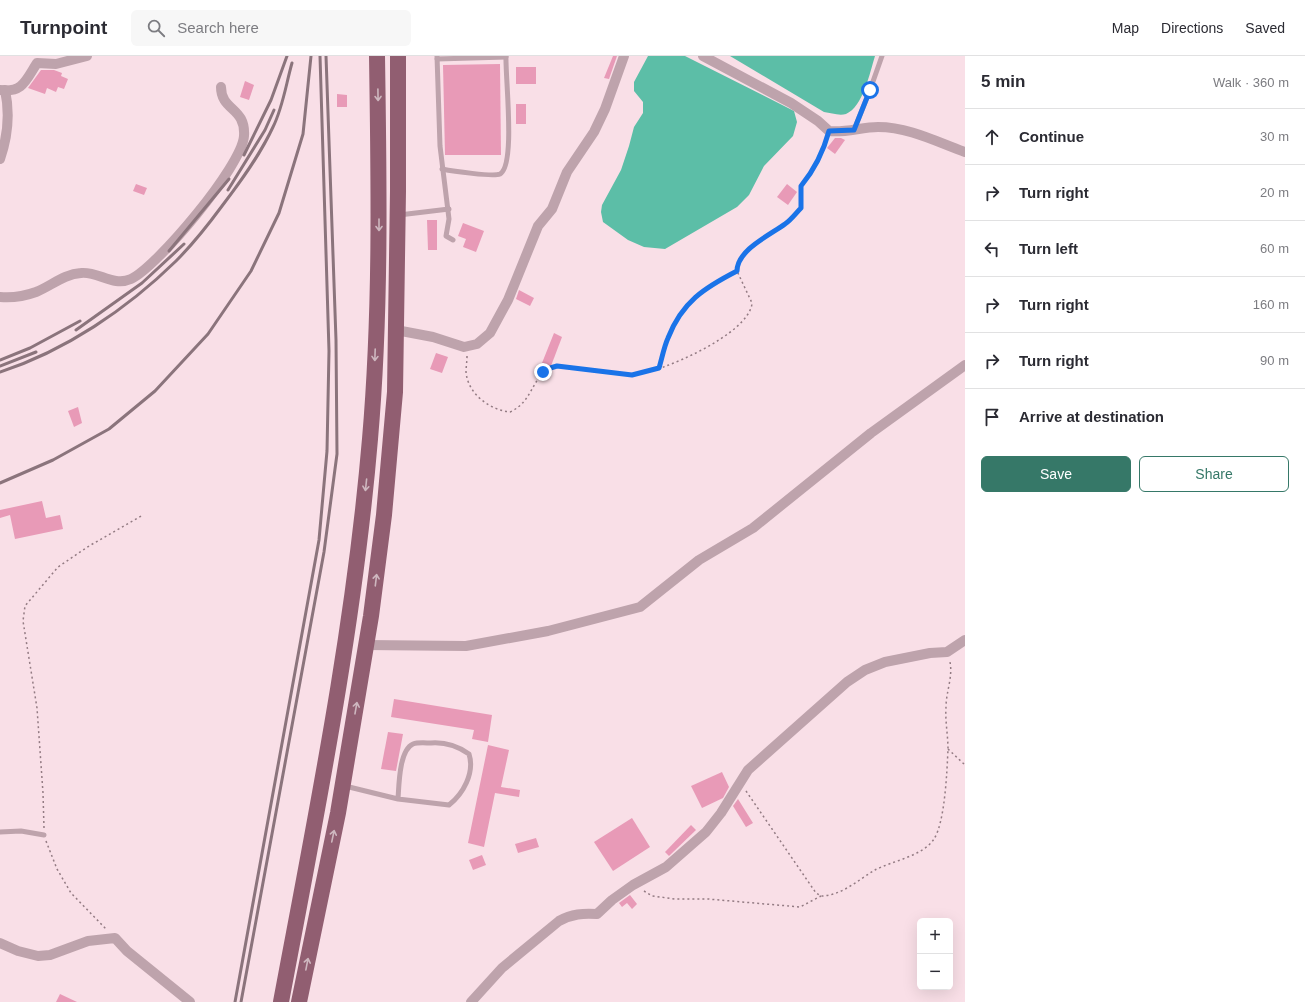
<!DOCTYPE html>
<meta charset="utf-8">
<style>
:root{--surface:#fff;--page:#f7f7f7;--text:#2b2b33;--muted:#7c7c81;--line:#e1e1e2;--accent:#367868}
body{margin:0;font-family:Helvetica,sans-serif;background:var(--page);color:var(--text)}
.controls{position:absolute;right:12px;bottom:12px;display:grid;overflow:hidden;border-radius:6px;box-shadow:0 4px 16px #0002}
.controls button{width:36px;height:36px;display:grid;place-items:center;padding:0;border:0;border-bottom:1px solid var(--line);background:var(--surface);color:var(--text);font:20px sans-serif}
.stop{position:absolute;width:12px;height:12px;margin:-9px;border:3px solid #1a73e8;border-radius:50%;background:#fff}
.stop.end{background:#1a73e8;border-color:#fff;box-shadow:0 1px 4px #0008}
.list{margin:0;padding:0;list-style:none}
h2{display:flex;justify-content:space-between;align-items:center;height:52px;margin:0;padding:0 16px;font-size:17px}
h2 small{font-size:13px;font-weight:400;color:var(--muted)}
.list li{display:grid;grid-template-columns:26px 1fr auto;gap:12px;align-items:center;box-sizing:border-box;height:56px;padding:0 16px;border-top:1px solid var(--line)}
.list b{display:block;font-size:15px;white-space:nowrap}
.list em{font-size:13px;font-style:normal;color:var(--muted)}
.actions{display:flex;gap:8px;padding:12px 16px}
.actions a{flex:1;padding:9px 0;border:1px solid var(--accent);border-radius:6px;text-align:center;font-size:14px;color:var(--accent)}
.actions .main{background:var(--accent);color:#fff}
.icon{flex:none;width:22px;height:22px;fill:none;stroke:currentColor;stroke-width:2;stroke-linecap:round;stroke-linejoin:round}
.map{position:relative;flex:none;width:965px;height:946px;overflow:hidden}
header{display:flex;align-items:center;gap:24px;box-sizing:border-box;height:56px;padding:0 20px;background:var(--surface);border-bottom:1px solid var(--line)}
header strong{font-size:19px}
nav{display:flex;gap:22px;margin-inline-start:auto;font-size:14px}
.search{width:280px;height:36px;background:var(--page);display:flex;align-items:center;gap:10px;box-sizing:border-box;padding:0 14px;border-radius:6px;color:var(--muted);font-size:15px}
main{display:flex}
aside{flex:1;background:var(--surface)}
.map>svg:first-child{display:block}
.water{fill:#5cbea7}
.building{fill:#e89ab7}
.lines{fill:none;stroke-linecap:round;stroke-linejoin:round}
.path{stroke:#937b83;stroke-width:1.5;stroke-dasharray:2 3;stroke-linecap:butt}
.service{stroke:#bea3ac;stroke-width:5}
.minor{stroke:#bea3ac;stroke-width:10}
.trunk{stroke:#915e71;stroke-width:16}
.rail{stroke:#8b747c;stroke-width:3}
.oneway{stroke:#ceb7bf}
.route{stroke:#1a73e8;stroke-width:5}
</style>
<header>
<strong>Turnpoint</strong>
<div class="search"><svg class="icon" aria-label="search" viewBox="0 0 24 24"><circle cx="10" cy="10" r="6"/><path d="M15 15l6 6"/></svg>Search here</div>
<nav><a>Map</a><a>Directions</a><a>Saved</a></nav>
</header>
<main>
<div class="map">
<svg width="965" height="946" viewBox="0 0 965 946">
<rect width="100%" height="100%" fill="#f9dfe7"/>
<!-- water -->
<g class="water">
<polygon points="648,0 685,0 794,55 797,66 793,80 764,110 749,139 737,151 665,193 644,191 628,184 603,166 601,156 602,149 621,114 629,90 634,71 643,57 643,46 634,35 634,26"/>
<path d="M730 0H875C870 16 863 51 846 58 839 60 831 57 824 56Z"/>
</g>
<!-- building -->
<g class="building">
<polygon points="613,0 617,0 609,23 604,22"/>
<polygon points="500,8 501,99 445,99 443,9"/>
<rect x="516" y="11" width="20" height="17"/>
<polygon points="41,14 54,14 62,17 61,20 68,23 64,33 58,31 56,36 47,32 45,38 28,32"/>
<polygon points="245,25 254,29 249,44 240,41"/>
<polygon points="337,38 347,39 347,51 337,51"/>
<rect x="516" y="48" width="10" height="20"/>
<polygon points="835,82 841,82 845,84 835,98 827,92"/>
<polygon points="136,128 147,132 144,139 133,135"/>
<polygon points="787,128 797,136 788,149 777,141"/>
<polygon points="427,164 437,164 437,194 428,194"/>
<polygon points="463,167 484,175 476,196 463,191 466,183 458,180"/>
<polygon points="519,234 534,242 530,250 516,243"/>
<polygon points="554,277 562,281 551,310 542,307"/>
<polygon points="436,297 448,301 442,317 430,313"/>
<polygon points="78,351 82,367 74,371 68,355"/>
<polygon points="42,445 46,462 60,459 63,473 15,483 10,459 0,462 0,454"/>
<polygon points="394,643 492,659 488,686 472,683 474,674 391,661"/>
<polygon points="388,676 403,678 396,715 381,713"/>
<polygon points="488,689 509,694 501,731 520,734 519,741 495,737 484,791 468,787"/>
<polygon points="722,716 729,731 723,742 702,752 691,730"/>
<polygon points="738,743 753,767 746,771 733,750"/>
<polygon points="632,762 650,791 613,815 594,786"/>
<polygon points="691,769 696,774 669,800 665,796"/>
<polygon points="536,782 539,791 518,797 515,788"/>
<polygon points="482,799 486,809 473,814 469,804"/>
<polygon points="630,839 637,848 632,853 627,847 622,851 619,847"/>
<polygon points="60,938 77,946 56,946"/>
</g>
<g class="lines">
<!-- path -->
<g class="path">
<path d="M467 300C467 306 466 311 466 316 468 339 491 354 510 356 536 344 530 317 557 310 574 312 591 314 609 316 616 317 625 319 633 319 660 317 750 278 752 247L737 215V208L744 198 772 175 786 168 801 152V130C812 116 821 102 826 85"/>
<path d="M659 312C662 302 664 291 668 282 682 246 704 232 737 215"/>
<polyline points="948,693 965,709"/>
<path d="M746 735 816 837 821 840C841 840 858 824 875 814 892 805 923 800 934 783 945 766 947 715 948 693 948 679 945 665 946 651 946 636 953 621 950 606"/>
<polyline points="44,772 43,737 37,652 23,565 25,550 58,511 89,490 143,459"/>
<polyline points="46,785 57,813 71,837 106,873"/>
<polyline points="644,835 652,840 675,843 708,843 800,851 821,840"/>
</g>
<!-- service -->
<g class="service">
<polyline points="437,0 440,90 449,163 446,180 453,184"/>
<polyline points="437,3 506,1"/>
<polyline points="854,74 870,34 882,0"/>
<path d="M442 113C452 115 493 121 500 118 516 109 505 20 506 0"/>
<polyline points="399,159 449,153"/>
<path d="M345 730 398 743 449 749C463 738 475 717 469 698 459 691 445 686 431 687 426 687 418 686 413 688 399 694 399 730 398 743"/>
<polyline points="0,776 21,775 44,779"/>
</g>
<!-- minor -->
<g class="minor">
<path d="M703 0 791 47 818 65 829 75C845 77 862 71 878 71 909 71 937 86 965 96"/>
<path d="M0 34C23 37 26 24 37 7L56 8 87 0"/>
<path d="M0 103C8 80 10 57 5 34"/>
<path d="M0 241C12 242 25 240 36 236 51 230 64 218 81 217 98 215 113 231 131 223 157 211 242 110 244 80 246 51 221 55 221 31"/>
<polyline points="396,274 433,281 464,291 477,288 490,277 508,244 538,170 552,153 567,116 594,76 605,53 624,0"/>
<polyline points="366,589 466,590 548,575 640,551 699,504 753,472 871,377 965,309"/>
<polyline points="0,887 18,895 38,900 50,899 88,885 115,882 127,895 190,946"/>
<path d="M471 946 502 912 559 865C572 858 583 857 597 858L612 844 633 829 666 811 706 776 721 757 748 714 847 626 865 614 885 606 930 597 947 596 965 584"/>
</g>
<!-- trunk -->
<g class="trunk">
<path d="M281 946C316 759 354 573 370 383 381 256 379 128 377 0"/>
<polyline points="299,946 338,757 371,560 384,459 395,336 398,135 398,0"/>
</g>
<!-- rail -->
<g class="rail">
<polyline points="244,99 271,44 287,0"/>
<polyline points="228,134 265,74 274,54"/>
<polyline points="169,195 229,123"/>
<polyline points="76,274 142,227 184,188"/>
<polyline points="0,304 30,292 80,265"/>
<polyline points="0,310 36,296"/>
<path d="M0 316C65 295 127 253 176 205 193 188 208 169 222 150 241 125 260 99 273 71 283 51 286 28 292 7"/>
<polyline points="0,427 53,404 109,373 155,335 208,278 251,215 279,157 303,78 311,0"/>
<polyline points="235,946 319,484 327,395 329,295 320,0"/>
<polyline points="241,946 324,496 337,398 336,284 326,0"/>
</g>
</g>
<!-- one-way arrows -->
<defs><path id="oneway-shaft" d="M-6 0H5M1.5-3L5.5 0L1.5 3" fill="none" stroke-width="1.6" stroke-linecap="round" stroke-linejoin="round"/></defs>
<g class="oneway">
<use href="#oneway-shaft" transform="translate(378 39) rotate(89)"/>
<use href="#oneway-shaft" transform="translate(379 169) rotate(90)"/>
<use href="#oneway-shaft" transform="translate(375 299) rotate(92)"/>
<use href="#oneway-shaft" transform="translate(366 429) rotate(96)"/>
<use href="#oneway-shaft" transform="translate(376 524) rotate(-83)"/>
<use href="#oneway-shaft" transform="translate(356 652) rotate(-80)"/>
<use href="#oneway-shaft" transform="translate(333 780) rotate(-78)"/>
<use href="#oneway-shaft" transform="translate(307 908) rotate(-79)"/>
</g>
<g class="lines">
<!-- route -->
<path class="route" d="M543 316 547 313 557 310 632 319 659 312C662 302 664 291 668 282 682 246 704 232 737 215 737 194 770 179 785 168 791 164 796 157 801 152V130C815 113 823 97 829 75L854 74 870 34"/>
</g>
</svg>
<div class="controls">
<button>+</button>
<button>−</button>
</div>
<div class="stop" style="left:870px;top:34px"></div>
<div class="stop end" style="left:543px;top:316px"></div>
</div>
<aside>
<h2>5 min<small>Walk · 360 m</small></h2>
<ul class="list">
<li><svg class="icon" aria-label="ahead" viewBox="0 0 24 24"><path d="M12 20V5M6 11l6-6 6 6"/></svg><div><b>Continue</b></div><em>30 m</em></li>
<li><svg class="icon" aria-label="right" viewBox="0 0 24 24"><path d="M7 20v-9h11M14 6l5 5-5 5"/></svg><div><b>Turn right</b></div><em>20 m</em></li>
<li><svg class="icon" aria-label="left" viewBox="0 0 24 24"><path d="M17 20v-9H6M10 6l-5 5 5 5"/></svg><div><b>Turn left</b></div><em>60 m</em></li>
<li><svg class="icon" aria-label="right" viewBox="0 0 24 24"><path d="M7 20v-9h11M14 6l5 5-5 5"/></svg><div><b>Turn right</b></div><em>160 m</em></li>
<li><svg class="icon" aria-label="right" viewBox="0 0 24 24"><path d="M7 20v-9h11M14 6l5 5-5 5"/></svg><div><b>Turn right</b></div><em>90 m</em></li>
<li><svg class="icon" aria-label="arrive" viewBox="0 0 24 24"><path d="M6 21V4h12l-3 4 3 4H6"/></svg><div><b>Arrive at destination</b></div></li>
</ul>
<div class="actions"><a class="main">Save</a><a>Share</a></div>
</aside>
</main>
